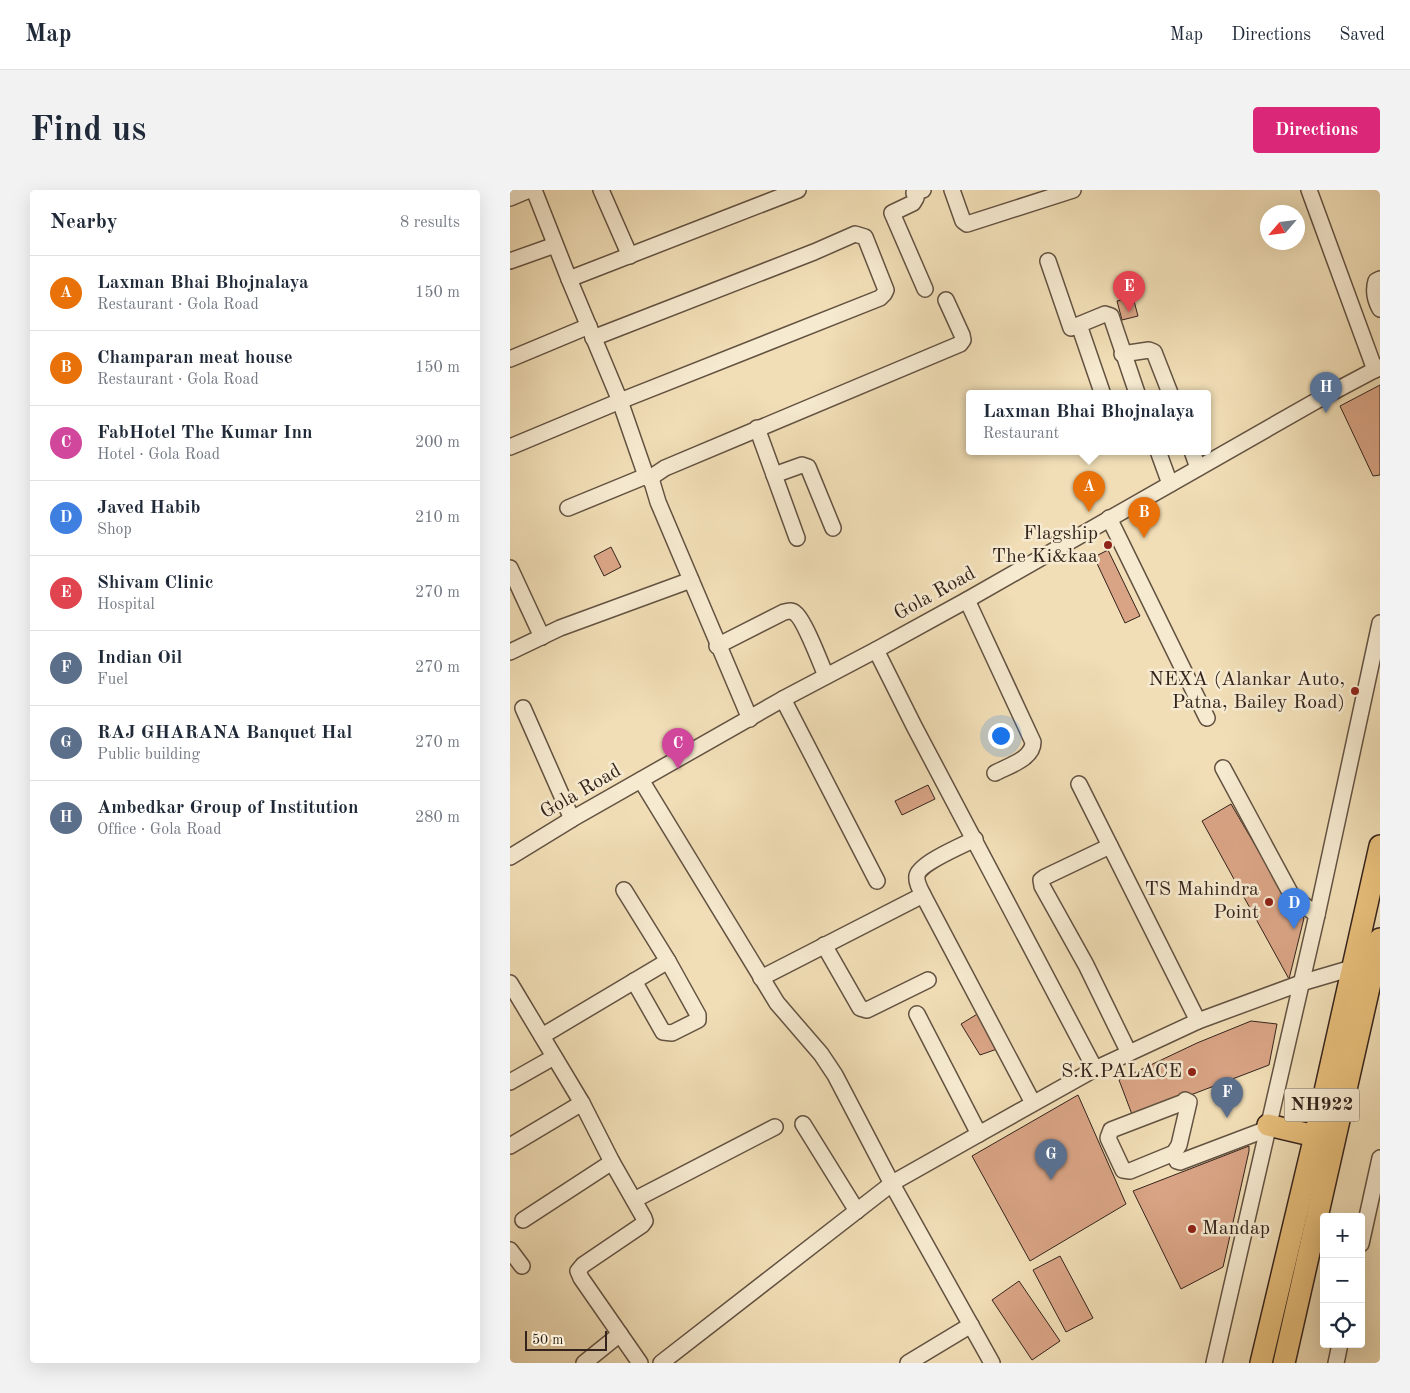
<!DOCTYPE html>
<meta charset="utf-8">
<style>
:root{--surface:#fff;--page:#f2f2f3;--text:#1f2937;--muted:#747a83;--line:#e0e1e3;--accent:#db2777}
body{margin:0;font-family:"Old Standard TT",serif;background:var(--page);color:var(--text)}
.controls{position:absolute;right:15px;bottom:15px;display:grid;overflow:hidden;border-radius:5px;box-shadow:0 5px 20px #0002}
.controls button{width:45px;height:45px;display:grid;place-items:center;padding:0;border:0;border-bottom:1px solid var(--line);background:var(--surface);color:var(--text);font:25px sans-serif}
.compass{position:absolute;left:750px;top:15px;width:45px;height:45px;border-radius:50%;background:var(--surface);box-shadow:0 5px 20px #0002;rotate:242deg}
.scale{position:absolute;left:15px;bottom:12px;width:82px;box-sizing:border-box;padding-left:5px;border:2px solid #34231c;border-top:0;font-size:14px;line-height:18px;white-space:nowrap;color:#34231c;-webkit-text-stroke:4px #f6ead0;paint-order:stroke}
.you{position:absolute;left:490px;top:545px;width:18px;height:18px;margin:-12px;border:4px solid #fff;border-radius:50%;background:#1a73e8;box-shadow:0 0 0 8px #1a73e833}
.badge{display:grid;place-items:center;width:32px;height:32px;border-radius:50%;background:var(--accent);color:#fff;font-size:16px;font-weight:700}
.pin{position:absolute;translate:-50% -41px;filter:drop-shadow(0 1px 2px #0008)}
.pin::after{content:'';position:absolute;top:26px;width:18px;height:15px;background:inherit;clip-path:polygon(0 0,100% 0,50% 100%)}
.popup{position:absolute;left:456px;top:200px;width:245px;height:65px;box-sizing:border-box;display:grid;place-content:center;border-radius:5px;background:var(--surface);filter:drop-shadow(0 1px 4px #0005);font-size:16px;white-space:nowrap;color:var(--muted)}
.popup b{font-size:19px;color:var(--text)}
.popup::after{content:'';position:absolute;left:50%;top:100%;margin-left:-10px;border:10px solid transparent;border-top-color:var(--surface)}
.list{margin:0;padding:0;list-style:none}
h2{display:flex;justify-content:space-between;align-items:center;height:65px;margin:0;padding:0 20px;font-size:21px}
h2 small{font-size:16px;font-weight:400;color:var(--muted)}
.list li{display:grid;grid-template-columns:32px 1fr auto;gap:15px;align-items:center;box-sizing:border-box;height:75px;padding:0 20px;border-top:1px solid var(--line)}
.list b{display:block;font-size:19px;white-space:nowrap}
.list p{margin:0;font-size:16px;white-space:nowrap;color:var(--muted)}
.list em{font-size:16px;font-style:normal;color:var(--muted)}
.icon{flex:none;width:28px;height:28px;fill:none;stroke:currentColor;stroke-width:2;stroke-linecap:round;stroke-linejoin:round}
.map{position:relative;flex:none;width:870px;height:1173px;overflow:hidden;border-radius:5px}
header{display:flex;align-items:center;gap:30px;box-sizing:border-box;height:70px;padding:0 25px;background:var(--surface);border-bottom:1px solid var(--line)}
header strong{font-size:24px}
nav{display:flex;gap:28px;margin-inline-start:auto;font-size:18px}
.intro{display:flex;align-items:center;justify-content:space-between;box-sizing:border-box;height:120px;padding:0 30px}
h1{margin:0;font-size:35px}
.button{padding:12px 22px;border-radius:5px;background:var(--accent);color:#fff;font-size:18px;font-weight:700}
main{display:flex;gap:30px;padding:0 30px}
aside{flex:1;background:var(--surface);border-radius:5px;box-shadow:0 5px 20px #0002}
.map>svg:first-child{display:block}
.building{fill:#d9a485;stroke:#34231c}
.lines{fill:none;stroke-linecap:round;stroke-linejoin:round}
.minor-casing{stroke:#635242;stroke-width:18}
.highway-casing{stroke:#34231c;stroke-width:24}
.minor{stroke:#f6ead0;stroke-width:15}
.highway{stroke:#e8bf7b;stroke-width:21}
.poi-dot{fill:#8f2418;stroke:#f6ead0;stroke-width:2}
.labels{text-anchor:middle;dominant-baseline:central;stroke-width:5;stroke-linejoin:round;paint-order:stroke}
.shield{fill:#f6ead0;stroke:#6e5f52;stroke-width:1}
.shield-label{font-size:19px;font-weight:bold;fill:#34231c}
.poi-label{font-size:20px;fill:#34231c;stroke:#f6ead0;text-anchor:end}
.street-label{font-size:20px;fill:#34231c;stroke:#f6ead0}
</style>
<header>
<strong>Map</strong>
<nav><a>Map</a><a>Directions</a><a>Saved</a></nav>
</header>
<div class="intro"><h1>Find us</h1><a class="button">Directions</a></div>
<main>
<aside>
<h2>Nearby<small>8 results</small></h2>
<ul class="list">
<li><span class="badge" style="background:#e8710a">A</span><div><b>Laxman Bhai Bhojnalaya</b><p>Restaurant · Gola Road</p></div><em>150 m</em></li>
<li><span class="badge" style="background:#e8710a">B</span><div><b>Champaran meat house</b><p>Restaurant · Gola Road</p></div><em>150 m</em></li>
<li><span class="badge" style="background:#d1479c">C</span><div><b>FabHotel The Kumar Inn</b><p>Hotel · Gola Road</p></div><em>200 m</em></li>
<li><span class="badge" style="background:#3f7fe0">D</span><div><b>Javed Habib</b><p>Shop</p></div><em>210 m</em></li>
<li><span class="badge" style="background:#e0444e">E</span><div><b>Shivam Clinic</b><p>Hospital</p></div><em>270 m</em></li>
<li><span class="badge" style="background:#5c6f8a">F</span><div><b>Indian Oil</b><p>Fuel</p></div><em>270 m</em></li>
<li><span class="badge" style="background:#5c6f8a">G</span><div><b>RAJ GHARANA Banquet Hal</b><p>Public building</p></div><em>270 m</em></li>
<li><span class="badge" style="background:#5c6f8a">H</span><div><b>Ambedkar Group of Institution</b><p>Office · Gola Road</p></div><em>280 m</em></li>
</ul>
</aside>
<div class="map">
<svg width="870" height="1173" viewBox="0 0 870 1173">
<rect width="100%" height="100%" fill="#f1deb6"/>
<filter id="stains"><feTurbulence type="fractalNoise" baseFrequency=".004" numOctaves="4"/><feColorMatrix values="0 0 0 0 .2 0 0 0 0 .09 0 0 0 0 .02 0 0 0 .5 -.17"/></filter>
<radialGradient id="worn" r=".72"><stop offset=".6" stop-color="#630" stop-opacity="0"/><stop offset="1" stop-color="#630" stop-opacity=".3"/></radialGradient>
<!-- building -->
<g class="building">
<polygon points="623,107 628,126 612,130 607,111"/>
<polygon points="870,195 870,285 863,286 830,216"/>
<polygon points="101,357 111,377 94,386 84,366"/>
<polygon points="598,360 630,426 615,433 584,367"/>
<polygon points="418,595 425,609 392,625 385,611"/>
<polygon points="721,614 769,696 794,728 779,789 692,631"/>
<polygon points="469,823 487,859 470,865 451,834"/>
<polygon points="741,831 767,834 759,875 623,927 609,890 687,853"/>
<polygon points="568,905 616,1014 520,1071 462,966"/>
<polygon points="739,956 739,961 713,1077 671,1099 623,1001"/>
<polygon points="550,1066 583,1128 556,1142 523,1080"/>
<polygon points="509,1091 550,1151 522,1170 482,1110"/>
</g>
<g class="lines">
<defs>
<g id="minor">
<polyline points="24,0 59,89"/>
<polyline points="91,0 120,66"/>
<polyline points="413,0 404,3 406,8 403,13 382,23 415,99"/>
<polyline points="442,0 453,31 457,34 563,0"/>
<polyline points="799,0 865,180"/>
<polyline points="0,8 19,0"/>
<polyline points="0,71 45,55"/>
<polyline points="538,71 561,138 595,124 601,126 627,203"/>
<path d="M870 89 866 91C863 101 865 110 870 119"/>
<polyline points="569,135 592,202"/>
<polyline points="612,164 639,160 644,162 660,203"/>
<polyline points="0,169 79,136"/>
<polyline points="247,238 287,348"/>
<polyline points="0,257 110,211 370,108 374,104 376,100 355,47 345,44 304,62 83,148"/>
<polyline points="648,261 660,294"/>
<polyline points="682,261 688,278"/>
<polyline points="264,285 292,275 298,277 323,338"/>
<polyline points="142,292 136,286 110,211 59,89 288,0"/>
<polyline points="58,318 136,286"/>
<polyline points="599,328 697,528"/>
<polyline points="0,378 32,447"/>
<path d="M457 410 523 552C523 569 498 576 485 583"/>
<path d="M207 456 274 422C279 421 282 420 285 423 294 429 311 474 316 486"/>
<polyline points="366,460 404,536 585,879"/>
<polyline points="0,462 50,438 181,390"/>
<polyline points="273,509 367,691"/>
<polyline points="13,518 62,629"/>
<polyline points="240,529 148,312 142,292 143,286 155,278 450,154 453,150 452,145 436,110"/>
<polyline points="713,578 782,706 807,725"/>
<polyline points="131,590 267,813 311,864 325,885 382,994 482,1173"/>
<polyline points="569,594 688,831"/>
<path d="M465 649C453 655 408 674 407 686 406 692 410 699 413 705L523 913"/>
<polyline points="600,656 535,687 531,690 532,696 576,775 619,863"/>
<polyline points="0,667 62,629 273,509 366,460 457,410 806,211 870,177"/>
<polyline points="114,700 158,771 188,825 188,830 162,843 153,842 124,791"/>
<polyline points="314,755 350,818 357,820 418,790"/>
<polyline points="251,788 413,705"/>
<polyline points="0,793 72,913 102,972 134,1028 135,1031 132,1035 73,1075 68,1081 71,1088 130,1173"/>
<polyline points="407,824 469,944"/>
<polyline points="32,846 158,771"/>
<polyline points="0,892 44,867"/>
<polygon points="675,910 679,912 669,955 664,963 620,981 613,980 598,948 601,940 674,912"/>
<polyline points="293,934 347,1021"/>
<polyline points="0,956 72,913"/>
<polyline points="664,963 667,971 670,972 757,939"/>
<polyline points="124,1010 265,937"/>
<polyline points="13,1030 102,972"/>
<polyline points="851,1054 870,968"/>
<polyline points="0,1060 12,1076"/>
<polyline points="74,1173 110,1144"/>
<polyline points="151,1173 384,992 469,944 585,879 688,831 791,793 842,778 850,779"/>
<polyline points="398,1173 461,1135"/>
<polyline points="704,1173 807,725 870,433"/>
<polyline points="826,1173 830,1154"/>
</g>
<g id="highway">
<polyline points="758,935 805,946"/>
<polyline points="751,1173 805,946 870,656"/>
<polyline points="774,1173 870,749"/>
</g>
</defs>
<!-- minor casing -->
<use href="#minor" class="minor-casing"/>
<!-- highway casing -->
<use href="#highway" class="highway-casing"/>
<!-- minor -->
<use href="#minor" class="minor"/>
<!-- highway -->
<use href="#highway" class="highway"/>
</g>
<!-- markers -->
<g class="poi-dot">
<circle cx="598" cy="355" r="5"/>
<circle cx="845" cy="501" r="5"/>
<circle cx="759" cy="712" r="5"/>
<circle cx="682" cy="882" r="5"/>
<circle cx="682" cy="1039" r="5"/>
</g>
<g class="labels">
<!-- shield labels -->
<rect class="shield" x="774.5" y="898.5" width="75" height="33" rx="4"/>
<g class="shield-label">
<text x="812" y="915">NH922</text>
</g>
<!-- poi labels -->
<g class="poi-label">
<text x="588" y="344">Flagship<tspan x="588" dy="23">The Ki&amp;kaa</tspan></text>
<text x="835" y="490">NEXA (Alankar Auto,<tspan x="835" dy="23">Patna, Bailey Road)</tspan></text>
<text x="749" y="700">TS Mahindra<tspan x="749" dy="23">Point</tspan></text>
<text x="672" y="882">S.K.PALACE</text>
<text x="692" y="1039" text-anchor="start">Mandap</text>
</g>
<!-- street labels -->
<g class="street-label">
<text transform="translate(425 404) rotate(-29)">Gola Road</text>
<text transform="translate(71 602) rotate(-30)">Gola Road</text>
</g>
</g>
<rect width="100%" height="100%" filter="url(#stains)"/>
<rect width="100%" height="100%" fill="url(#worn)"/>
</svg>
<div class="controls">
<button>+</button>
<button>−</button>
<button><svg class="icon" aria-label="locate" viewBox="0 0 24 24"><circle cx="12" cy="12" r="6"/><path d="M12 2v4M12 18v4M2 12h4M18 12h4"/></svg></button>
</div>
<svg class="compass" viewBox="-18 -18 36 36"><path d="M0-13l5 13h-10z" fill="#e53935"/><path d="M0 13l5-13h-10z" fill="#747a83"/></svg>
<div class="scale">50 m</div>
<div class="you"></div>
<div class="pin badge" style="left:579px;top:322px;background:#e8710a">A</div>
<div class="popup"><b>Laxman Bhai Bhojnalaya</b>Restaurant</div>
<div class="pin badge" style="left:634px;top:348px;background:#e8710a">B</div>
<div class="pin badge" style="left:168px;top:579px;background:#d1479c">C</div>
<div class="pin badge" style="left:784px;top:739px;background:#3f7fe0">D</div>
<div class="pin badge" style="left:619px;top:122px;background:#e0444e">E</div>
<div class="pin badge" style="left:717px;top:928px;background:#5c6f8a">F</div>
<div class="pin badge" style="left:541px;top:990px;background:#5c6f8a">G</div>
<div class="pin badge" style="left:816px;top:223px;background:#5c6f8a">H</div>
</div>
</main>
